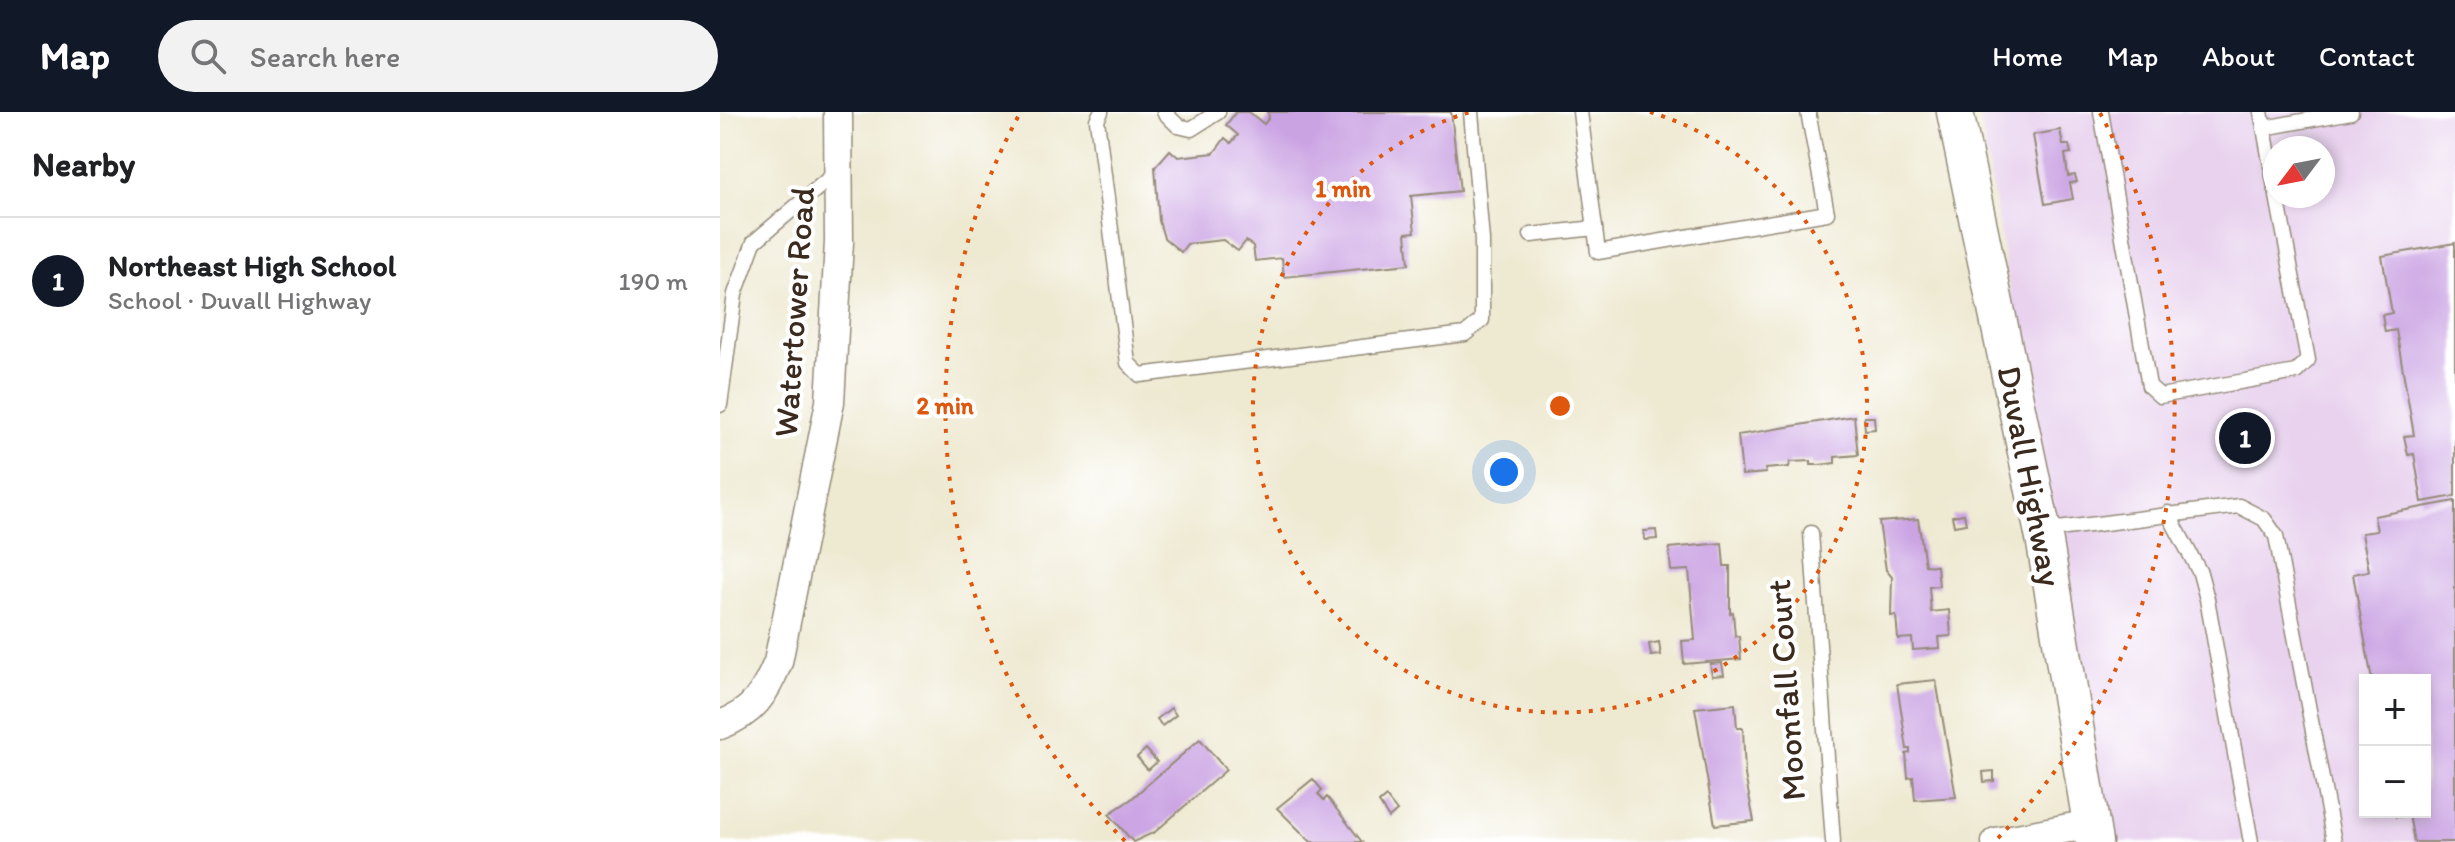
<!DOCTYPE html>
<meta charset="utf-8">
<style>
:root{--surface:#fff;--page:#f2f2f2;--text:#202124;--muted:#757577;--line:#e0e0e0;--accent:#111827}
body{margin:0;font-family:Itim,sans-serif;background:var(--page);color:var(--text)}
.controls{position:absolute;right:24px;bottom:24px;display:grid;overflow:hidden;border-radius:0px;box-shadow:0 4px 12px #0003}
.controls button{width:72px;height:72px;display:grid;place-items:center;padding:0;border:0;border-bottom:2px solid var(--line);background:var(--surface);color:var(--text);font:40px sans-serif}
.compass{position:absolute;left:1543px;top:24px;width:72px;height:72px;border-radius:50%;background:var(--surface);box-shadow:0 4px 12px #0003;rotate:238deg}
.you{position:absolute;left:784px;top:360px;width:28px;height:28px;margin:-20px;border:6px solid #fff;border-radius:50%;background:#1a73e8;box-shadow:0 0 0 12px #1a73e833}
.badge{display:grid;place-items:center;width:52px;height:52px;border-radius:50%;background:var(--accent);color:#fff;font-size:26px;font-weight:700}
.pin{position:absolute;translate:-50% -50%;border:4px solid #fff;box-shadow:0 2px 8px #0006}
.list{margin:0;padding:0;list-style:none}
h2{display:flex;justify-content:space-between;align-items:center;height:104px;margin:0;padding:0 32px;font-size:34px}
h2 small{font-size:26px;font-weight:400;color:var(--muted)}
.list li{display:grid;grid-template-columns:52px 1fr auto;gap:24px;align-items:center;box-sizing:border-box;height:128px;padding:0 32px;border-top:2px solid var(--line)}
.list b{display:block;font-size:30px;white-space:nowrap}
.list p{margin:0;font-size:26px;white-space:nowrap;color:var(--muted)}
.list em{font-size:26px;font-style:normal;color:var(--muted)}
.icon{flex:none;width:44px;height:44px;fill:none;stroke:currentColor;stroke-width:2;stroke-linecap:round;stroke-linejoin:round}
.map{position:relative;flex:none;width:1735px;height:730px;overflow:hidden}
header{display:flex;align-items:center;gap:48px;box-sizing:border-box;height:112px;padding:0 40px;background:var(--accent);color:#fff}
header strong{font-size:38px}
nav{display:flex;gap:44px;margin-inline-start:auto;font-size:28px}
.search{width:560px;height:72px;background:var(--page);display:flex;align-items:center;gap:20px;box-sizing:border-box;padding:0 28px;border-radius:44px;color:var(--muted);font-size:30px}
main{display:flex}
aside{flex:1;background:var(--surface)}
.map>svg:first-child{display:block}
.built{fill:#e8d2ee;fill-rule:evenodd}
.building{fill:#caa3e3}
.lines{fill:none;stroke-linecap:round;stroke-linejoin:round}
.service-casing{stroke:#948a78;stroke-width:17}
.minor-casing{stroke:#948a78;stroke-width:31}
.tertiary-casing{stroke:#948a78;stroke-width:39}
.service{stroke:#fff;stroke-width:14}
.minor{stroke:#fff;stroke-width:28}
.tertiary{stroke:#fff;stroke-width:36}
.ring{fill:none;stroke:#df570d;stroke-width:4;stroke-dasharray:4 8}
.labels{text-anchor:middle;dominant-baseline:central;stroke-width:8;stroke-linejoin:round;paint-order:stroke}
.street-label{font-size:34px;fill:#3b2a1e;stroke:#fff}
.centre{fill:#df570d;stroke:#fff;stroke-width:4}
.ring-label{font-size:24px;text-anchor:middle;font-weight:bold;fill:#df570d;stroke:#fff;stroke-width:8;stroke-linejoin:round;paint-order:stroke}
</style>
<header>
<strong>Map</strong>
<div class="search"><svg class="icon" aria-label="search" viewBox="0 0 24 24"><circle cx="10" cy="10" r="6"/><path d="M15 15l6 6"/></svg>Search here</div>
<nav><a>Home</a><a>Map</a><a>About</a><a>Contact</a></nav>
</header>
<main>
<aside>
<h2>Nearby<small></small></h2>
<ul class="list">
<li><span class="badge">1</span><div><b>Northeast High School</b><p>School · Duvall Highway</p></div><em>190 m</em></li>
</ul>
</aside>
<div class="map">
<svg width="1735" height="730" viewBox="0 0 1735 730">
<rect width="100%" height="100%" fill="#fff"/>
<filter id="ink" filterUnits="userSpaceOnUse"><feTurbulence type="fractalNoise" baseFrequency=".0125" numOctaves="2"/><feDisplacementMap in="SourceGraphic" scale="16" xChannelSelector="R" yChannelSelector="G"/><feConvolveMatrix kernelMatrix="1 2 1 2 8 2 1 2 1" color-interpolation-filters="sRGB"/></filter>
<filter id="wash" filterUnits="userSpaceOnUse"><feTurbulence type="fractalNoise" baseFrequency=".006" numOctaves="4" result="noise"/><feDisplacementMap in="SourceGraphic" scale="32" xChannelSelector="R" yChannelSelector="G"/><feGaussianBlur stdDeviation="1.8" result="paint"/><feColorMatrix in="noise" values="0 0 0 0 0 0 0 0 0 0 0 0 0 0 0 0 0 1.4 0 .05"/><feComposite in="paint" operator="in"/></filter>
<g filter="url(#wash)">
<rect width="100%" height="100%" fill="#eee9d1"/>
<!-- built -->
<path class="built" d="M1259 0H1735V730H1386ZM1555 36H1603V84H1555ZM1645 568H1705V700H1645Z"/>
<g id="blocks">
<!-- building -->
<g class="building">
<polygon points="516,0 529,0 544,12 549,6 548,0 731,0 740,79 691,84 695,120 686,121 689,152 564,165 562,146 535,149 533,134 526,129 518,139 503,128 467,132 461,140 444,126 439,109 435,55 450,38 458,45 494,41 505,26 511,31 518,23 506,13"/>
<polygon points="1340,18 1343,33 1349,33 1351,41 1345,42 1348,64 1355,63 1357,70 1350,71 1353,87 1325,92 1313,23"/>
<polygon points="1735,131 1735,384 1702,390 1694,342 1688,343 1684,324 1694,323 1676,218 1665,220 1662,203 1672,201 1662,144"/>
<polygon points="1134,304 1138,343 1115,345 1115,351 1099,353 1091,353 1091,349 1070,350 1069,355 1045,357 1046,361 1022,363 1018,323"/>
<polygon points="1144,305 1154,305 1155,317 1145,318"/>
<polygon points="1735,389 1735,730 1694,730 1689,703 1676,705 1675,700 1705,700 1705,568 1652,568 1633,462 1649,459 1642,421 1657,419 1654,404"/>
<polygon points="1244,402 1246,412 1234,414 1232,404"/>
<polygon points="1198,407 1205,453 1217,454 1219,474 1209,475 1211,500 1229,498 1231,524 1219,525 1220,536 1193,538 1192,526 1178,527 1176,503 1171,504 1172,465 1166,458 1159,410"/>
<polygon points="936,418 937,427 925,428 924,419"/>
<polygon points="1002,431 1004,454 1010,454 1010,501 1013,500 1015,524 1019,524 1021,547 964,552 962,529 975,528 969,458 951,459 949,436"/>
<polygon points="939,530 941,543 931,544 929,532"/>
<polygon points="1002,551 1004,563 992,564 990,552"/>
<polygon points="1216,568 1236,685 1195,688 1193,665 1188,666 1186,642 1190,641 1190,637 1187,637 1177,572"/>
<polygon points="1015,592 1017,616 1023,616 1025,663 1034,709 995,713 975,596"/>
<polygon points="451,596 456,603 442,614 437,607"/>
<polygon points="480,627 506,658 435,720 413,730 389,702 410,688"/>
<polygon points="426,637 437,650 428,658 417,645"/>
<polygon points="1274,659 1274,669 1264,670 1263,660"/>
<polygon points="593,667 602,678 598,682 604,688 607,685 642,730 591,730 557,696"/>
<polygon points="666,685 677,699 669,706 659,691"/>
</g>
</g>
</g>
<g filter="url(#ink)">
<use href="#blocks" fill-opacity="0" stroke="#948a78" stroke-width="2"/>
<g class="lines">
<defs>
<g id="service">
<polyline points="381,0 377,8 408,251 420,263 745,222 762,208 762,128 751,0"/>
<polyline points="444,0 458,14 471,17 498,0"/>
<polyline points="860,0 878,140 1107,101 1088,0"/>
<polyline points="1381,0 1429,274 1440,284 1576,260 1588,248 1557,84"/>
<polyline points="1541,0 1544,16 1631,0"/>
<polyline points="1544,16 1555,76"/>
<polyline points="811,123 875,116"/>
<polyline points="0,293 15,182 34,130 119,58"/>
<polyline points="1448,401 1480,461 1487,487 1531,730"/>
<polyline points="1322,419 1519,394 1544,407 1556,424 1614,730"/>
<polyline points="1091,421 1113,730"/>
</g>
<g id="minor">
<path d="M0 613C33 601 45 582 58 550L110 290 119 130 118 0"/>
<polyline points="1276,730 1370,712"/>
</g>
<polyline id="tertiary" points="1235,0 1325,431 1374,730"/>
</defs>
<!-- service casing -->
<use href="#service" class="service-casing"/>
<!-- minor casing -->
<use href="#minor" class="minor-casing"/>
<!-- tertiary casing -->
<use href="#tertiary" class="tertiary-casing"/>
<!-- service -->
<use href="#service" class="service"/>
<!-- minor -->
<use href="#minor" class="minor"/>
<!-- tertiary -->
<use href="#tertiary" class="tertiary"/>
</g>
</g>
<!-- distance rings -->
<g class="ring">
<path d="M930 0A307 307 0 1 1 750 0"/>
<path d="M405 729A615 615 0 0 1 300 1M1380 1A615 615 0 0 1 1275 729"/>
</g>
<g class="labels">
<!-- street labels -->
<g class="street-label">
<text transform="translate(74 200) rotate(-86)">Watertower Road</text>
<text transform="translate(1310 364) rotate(79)">Duvall Highway</text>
<text transform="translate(1066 578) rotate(-94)">Moonfall Court</text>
</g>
</g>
<circle cx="840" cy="294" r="12" class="centre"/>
<g class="ring-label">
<text x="623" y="85">1 min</text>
<text x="225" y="302">2 min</text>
</g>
</svg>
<div class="controls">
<button>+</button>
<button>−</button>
</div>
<svg class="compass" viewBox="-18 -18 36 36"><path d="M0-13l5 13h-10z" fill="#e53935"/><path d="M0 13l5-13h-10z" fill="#757577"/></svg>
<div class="you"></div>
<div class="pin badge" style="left:1525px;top:326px">1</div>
</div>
</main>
